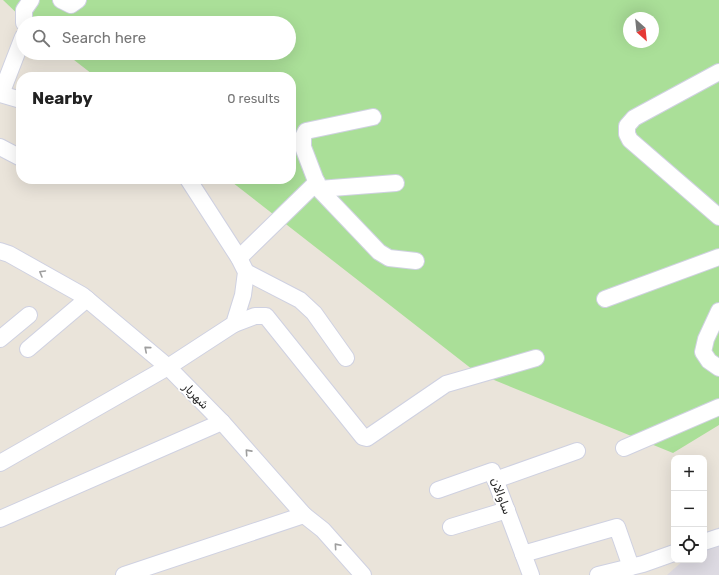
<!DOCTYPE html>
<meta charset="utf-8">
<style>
:root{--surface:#fff;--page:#f2f2f2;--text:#222;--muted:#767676;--line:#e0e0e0}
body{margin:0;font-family:Rubik,"Noto Naskh Arabic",sans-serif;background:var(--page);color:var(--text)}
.controls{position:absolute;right:12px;bottom:12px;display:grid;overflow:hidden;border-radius:8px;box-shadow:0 4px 16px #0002}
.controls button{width:36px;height:36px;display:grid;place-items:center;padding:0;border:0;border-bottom:1px solid var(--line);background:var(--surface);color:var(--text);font:20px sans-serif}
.compass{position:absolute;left:623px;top:12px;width:36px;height:36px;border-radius:50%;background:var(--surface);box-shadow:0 4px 16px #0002;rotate:153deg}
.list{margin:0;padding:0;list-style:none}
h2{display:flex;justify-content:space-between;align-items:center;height:52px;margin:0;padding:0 16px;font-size:17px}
h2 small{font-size:13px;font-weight:400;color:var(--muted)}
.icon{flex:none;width:22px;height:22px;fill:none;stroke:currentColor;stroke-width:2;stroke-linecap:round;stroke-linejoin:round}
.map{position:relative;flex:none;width:719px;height:575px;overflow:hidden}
.search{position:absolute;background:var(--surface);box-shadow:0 4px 16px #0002;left:16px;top:16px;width:280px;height:44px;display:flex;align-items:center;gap:10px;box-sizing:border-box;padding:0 14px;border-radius:22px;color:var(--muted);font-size:15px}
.panel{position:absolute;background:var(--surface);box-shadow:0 4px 16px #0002;left:16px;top:72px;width:280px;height:112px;border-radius:16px}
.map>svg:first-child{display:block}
.industrial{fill:#dddae2}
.green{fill:#aadf98;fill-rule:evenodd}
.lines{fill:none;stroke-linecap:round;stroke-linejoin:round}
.minor-casing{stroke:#cfd1e1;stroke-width:18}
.minor{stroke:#fff;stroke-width:16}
.oneway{stroke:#9e9e9e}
.labels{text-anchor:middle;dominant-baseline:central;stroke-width:3.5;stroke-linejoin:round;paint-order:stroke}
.street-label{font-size:12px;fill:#282828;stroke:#fff}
</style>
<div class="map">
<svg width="719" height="575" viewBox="0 0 719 575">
<rect width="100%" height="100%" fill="#eae4da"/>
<!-- industrial -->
<polygon class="industrial" points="719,527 719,575 667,575 684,560 704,560 704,541"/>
<!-- green -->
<path class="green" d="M3 0H719V425L673 453 477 373 228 179H291V77H96L65 53H289V23H27ZM629 18H653V42H629Z"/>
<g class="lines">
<defs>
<g id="minor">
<polyline points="61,0 71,5 78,0"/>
<polyline points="24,23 24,10 31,0"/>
<polyline points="719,72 634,118 627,126 627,134 630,140 719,217"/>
<polyline points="0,94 21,100"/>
<polyline points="1,94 23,37"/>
<polyline points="373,117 306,131 303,137 303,147 319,189 379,252 389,258 416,261"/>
<polyline points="0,147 21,158"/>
<polyline points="319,189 396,183"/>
<polyline points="0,251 9,254 82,295 168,367 222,422 304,515 323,530 363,575"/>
<polyline points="239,258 317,182"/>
<polyline points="246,272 300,300 314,313 346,358"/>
<polyline points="605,299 719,257"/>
<polyline points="719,311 706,339 703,352 709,361 719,368"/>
<polyline points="234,324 255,316 266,316 363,437 367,438 446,384 536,358"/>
<polyline points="0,339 29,315"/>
<polyline points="28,349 87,299"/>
<polyline points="624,448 719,407"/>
<polyline points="0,463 168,367 234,324 243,295 246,272 239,258 188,179"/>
<polyline points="495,480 577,451"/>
<polyline points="438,490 492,471 531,575"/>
<polyline points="0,519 222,422"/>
<polyline points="451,527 507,510"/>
<polyline points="704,542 719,537"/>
<polyline points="523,554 617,527 631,567"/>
<polyline points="124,575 304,515"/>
<polyline points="598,575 643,564 674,553"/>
</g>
</defs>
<!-- minor casing -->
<use href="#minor" class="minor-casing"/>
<!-- minor -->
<use href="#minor" class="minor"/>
</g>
<!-- one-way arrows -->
<defs><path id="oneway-chevron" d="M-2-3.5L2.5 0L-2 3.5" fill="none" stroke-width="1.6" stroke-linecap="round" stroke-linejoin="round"/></defs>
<g class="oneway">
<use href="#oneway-chevron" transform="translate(42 273) rotate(-150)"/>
<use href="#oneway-chevron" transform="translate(147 349) rotate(-139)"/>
<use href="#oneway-chevron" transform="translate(248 452) rotate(-132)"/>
<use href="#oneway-chevron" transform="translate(337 546) rotate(-131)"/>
</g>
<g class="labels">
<!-- street labels -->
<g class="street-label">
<text transform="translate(196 396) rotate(46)">شهریار</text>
<text transform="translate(501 496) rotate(69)">ساوالان</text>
</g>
</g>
</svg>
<div class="controls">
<button>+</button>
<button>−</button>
<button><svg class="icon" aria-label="locate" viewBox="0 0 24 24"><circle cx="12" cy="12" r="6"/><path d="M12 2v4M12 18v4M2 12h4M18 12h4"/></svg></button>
</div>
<svg class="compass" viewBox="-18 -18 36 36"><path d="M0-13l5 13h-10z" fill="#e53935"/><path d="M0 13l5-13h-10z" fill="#767676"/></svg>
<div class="search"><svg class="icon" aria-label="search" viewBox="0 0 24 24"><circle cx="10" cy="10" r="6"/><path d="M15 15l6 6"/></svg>Search here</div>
<section class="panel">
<h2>Nearby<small>0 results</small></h2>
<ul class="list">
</ul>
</section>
</div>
